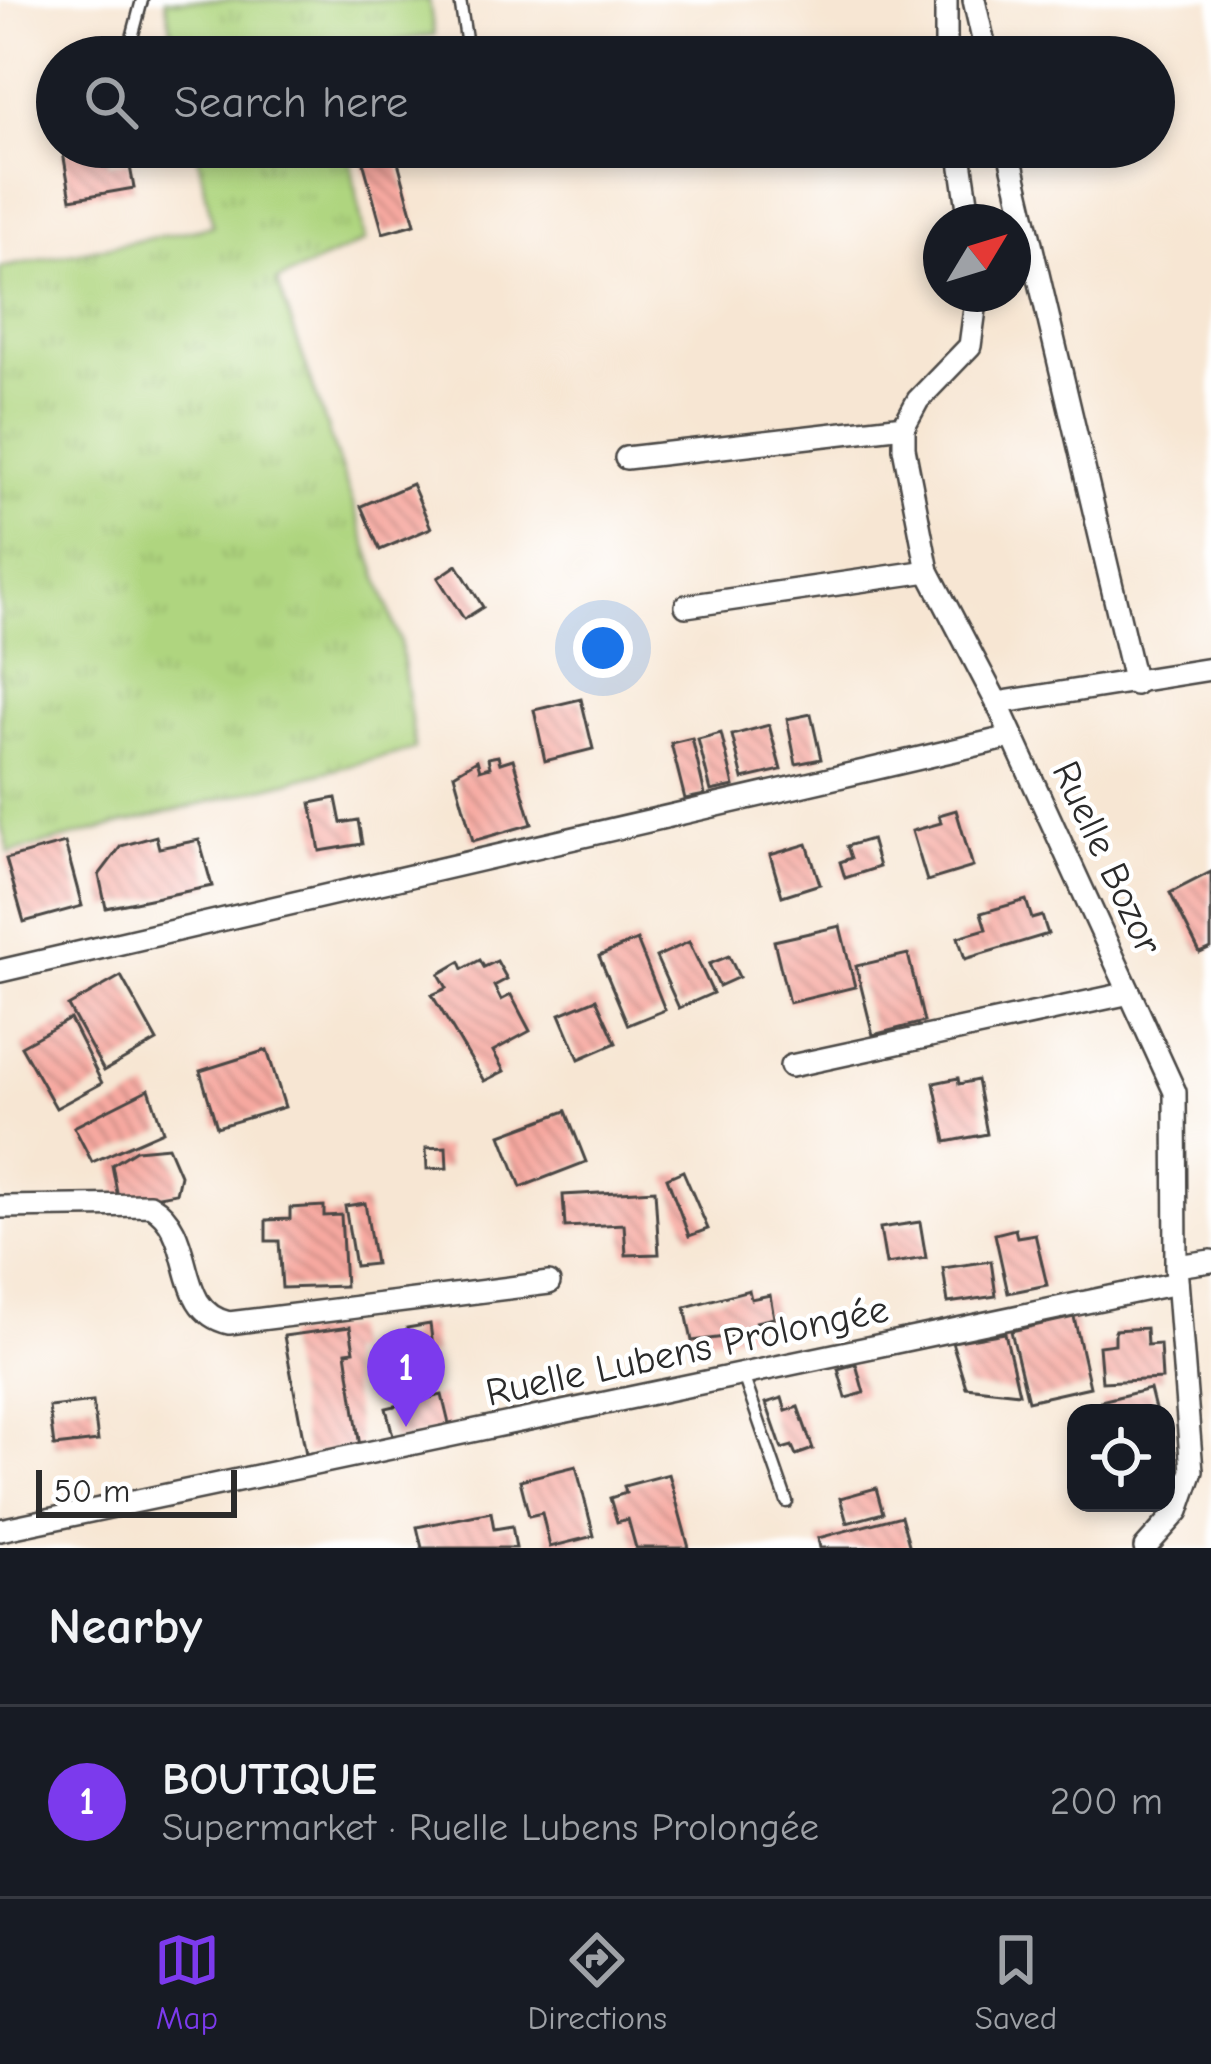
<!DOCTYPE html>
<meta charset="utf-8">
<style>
:root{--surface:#171b24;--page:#20242c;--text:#f1f3f6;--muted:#9ea1a6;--line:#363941;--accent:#7c3aed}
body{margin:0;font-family:"Comic Neue",sans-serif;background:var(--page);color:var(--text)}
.controls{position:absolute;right:36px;bottom:36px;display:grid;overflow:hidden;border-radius:24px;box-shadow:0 6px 18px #0003}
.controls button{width:108px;height:108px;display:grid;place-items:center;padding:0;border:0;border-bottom:3px solid var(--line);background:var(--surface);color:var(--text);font:60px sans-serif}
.compass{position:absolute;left:923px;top:204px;width:108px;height:108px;border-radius:50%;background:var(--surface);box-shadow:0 6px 18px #0003;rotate:52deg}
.scale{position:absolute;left:36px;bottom:30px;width:201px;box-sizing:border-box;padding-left:12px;border:6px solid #2b2b2b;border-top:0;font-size:33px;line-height:42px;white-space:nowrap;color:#2b2b2b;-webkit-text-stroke:9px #fff;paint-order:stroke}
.you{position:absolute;left:603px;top:648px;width:42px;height:42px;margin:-30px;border:9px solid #fff;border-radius:50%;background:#1a73e8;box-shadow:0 0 0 18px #1a73e833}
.badge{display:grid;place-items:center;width:78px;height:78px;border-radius:50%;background:var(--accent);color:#fff;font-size:39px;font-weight:700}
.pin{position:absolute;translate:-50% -99px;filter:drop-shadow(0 3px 6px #0008)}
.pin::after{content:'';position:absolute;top:63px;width:42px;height:36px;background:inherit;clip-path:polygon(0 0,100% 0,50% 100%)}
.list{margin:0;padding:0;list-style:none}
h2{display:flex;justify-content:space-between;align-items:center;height:156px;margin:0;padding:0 48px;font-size:51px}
h2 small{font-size:39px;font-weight:400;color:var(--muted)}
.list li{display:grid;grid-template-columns:78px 1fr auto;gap:36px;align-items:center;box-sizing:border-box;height:192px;padding:0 48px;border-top:3px solid var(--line)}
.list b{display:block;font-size:45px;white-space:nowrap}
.list p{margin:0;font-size:39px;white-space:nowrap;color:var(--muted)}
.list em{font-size:39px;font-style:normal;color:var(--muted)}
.icon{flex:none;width:66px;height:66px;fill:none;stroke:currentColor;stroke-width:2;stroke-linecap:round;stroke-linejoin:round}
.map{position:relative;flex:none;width:1211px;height:1548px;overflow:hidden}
.search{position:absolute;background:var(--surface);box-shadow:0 6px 18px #0003;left:36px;right:36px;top:36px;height:132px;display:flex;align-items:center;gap:30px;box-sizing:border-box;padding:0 42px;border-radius:66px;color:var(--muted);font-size:45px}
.sheet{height:348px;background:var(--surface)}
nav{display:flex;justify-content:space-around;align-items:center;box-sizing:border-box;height:168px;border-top:3px solid var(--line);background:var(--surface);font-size:33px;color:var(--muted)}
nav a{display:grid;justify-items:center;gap:6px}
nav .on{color:var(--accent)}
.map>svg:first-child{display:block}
.grass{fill:url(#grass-tufts);stroke:#6d8055;stroke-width:3}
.building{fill:url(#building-back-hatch)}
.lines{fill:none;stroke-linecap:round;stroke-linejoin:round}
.lane-casing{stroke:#4a4744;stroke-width:15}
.street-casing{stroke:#4a4744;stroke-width:26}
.lane{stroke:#fff;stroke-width:10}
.street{stroke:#fff;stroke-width:21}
.labels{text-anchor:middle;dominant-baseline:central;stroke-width:9;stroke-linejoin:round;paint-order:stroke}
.street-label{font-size:39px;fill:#2b2b2b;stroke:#fff}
</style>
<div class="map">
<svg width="1211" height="1548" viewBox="0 0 1211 1548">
<defs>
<pattern id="grass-tufts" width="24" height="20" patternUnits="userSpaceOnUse" patternTransform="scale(3)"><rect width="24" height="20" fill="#afd57f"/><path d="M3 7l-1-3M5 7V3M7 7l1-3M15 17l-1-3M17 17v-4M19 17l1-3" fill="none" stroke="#97b76e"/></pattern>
<pattern id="building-back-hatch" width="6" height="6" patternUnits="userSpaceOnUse" patternTransform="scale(3)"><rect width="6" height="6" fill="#f7a9a0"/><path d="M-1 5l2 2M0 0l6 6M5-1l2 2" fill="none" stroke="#c88a83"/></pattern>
</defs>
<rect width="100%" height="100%" fill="#fff"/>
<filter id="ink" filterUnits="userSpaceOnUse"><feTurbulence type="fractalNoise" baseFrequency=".00833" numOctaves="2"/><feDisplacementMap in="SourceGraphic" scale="24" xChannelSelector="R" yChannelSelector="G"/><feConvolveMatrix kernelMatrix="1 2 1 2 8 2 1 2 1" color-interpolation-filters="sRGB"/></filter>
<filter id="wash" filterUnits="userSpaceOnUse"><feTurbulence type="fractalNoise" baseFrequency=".004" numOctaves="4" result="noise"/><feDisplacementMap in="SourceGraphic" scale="48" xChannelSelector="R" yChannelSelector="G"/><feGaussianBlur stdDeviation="2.7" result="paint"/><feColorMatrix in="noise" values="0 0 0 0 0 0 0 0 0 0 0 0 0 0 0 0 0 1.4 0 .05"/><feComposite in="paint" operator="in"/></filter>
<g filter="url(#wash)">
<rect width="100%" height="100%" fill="#f7e6d3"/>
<!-- grass -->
<g class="grass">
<polygon points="165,0 429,0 434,35 332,51 333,57 177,57"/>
<polygon points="196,147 348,147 365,241 277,281 400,642 415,749 9,853 0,821 0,268 213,226"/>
</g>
<g id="blocks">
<!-- building -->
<g class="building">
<polygon points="106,147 109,164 129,161 134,188 71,199 63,152"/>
<polygon points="359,147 394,147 415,224 383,233"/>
<polygon points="412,484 431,528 380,550 361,506"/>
<polygon points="457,565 483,607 464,619 438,578"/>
<polygon points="581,699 593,749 545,761 534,710"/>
<polygon points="811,714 821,759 796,764 787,719"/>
<polygon points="769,725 781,770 743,779 732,735"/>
<polygon points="721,733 734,786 711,791 698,739"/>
<polygon points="692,738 705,795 685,799 671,743"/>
<polygon points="498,756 500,763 513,759 532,824 473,841 454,774 477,760 480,770 490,767 488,758"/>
<polygon points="336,798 341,823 358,820 362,844 320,851 311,803"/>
<polygon points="956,810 973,867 927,881 912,831 941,823 939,815"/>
<polygon points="156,836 159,848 199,840 212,886 106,908 99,875 121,846"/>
<polygon points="871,839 879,867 845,878 840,862 851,858 847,846"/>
<polygon points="65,843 82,906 24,922 6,859"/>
<polygon points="807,844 820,884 782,896 770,855"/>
<polygon points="1211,872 1211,948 1200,953 1170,893"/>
<polygon points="1026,900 1032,919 1042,916 1048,934 965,959 958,937 986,929 981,913"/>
<polygon points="840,926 855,987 789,1003 774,941"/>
<polygon points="637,940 665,1010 628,1025 599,956"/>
<polygon points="689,942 713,993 679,1008 656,957"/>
<polygon points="908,954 924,1022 873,1035 856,966"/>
<polygon points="729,956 739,977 719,986 709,964"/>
<polygon points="480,960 484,967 497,961 507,979 494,986 501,1000 511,995 530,1031 493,1051 504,1071 484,1081 432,995 447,988 439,974 460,962 463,969"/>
<polygon points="121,976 157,1041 104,1071 68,1006"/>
<polygon points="596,999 616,1043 579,1059 560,1014"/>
<polygon points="70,1019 102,1083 56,1108 21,1046"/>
<polygon points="267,1050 285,1107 217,1127 200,1071"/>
<polygon points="958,1078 959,1084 977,1080 987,1134 946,1142 934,1083"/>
<polygon points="149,1089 163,1131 92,1162 74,1127"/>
<polygon points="566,1111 586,1162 521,1187 501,1135"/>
<polygon points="168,1147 180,1175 176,1193 119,1203 112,1165 136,1150"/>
<polygon points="446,1147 447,1168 427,1169 426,1148"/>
<polygon points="683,1171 708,1229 689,1236 667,1178"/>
<polygon points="655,1190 659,1254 626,1255 624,1224 565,1227 563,1195"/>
<polygon points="365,1203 375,1264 355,1266 345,1206"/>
<polygon points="324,1206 324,1216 341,1215 345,1286 282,1288 279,1241 266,1241 266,1220 290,1219 290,1208"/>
<polygon points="920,1222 926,1258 886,1264 880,1228"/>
<polygon points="1015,1229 1017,1237 1035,1234 1047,1285 1008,1293 995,1234"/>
<polygon points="991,1261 996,1296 948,1303 943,1268"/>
<polygon points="749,1290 751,1299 770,1295 774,1318 756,1322 758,1333 692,1341 685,1307"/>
<polygon points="1074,1317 1090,1387 1028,1401 1011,1331"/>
<polygon points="430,1324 434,1354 413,1357 415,1371 396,1374 391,1343 409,1340 407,1328"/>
<polygon points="350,1327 354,1351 346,1352 360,1447 306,1454 284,1336"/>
<polygon points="1146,1328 1147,1345 1160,1344 1162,1379 1102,1382 1099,1346 1115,1344 1115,1330"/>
<polygon points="1005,1333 1019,1393 966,1387 952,1342"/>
<polygon points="856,1364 864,1393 846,1398 838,1369"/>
<polygon points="1150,1389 1156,1413 1103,1413 1101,1401"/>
<polygon points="442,1395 450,1428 394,1440 386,1408"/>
<polygon points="782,1398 786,1411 798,1407 813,1449 796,1455 792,1446 782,1449 766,1403"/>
<polygon points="93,1402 98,1441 54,1446 49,1407"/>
<polygon points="576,1466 594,1536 550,1547 542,1513 529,1516 520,1480"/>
<polygon points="669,1474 689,1548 636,1548 628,1519 617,1522 610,1498 626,1493 624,1486"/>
<polygon points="876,1488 883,1513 847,1523 840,1498"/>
<polygon points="491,1512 494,1529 512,1526 516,1548 422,1548 417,1527"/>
<polygon points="901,1516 910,1548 820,1548 818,1538"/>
</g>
</g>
</g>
<g filter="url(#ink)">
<use href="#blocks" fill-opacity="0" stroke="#4a4744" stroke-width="3"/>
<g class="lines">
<defs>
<g id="lane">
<polyline points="460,0 468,52"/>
<polyline points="127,57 142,0"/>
<polyline points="744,1378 787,1502"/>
</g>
<g id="street">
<polyline points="946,0 946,57"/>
<polyline points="974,0 987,57"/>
<polyline points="959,147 970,222"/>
<polyline points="1008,147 1135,684"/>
<polyline points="977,294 970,346 918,400 904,426 904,448 928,571 997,703 1175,1092 1176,1266 1192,1471 1178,1511 1145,1548"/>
<polyline points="626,458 904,426"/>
<polyline points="686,606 928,571"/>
<polyline points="997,703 1211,669"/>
<polyline points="0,971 1011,737"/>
<polyline points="791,1066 1130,993"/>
<path d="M0 1207 150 1205C199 1233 171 1310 229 1323L549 1283"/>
<polyline points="1176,1266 1211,1261"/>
<polyline points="0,1530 1177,1283"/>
</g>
</defs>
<!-- lane casing -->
<use href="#lane" class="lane-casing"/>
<!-- street casing -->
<use href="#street" class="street-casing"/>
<!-- lane -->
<use href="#lane" class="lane"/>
<!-- street -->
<use href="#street" class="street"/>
</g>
</g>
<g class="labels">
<!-- street labels -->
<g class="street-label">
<text transform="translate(1107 858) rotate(65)">Ruelle Bozor</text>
<text transform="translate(687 1351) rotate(-12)">Ruelle Lubens Prolongée</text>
</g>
</g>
</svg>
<div class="controls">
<button><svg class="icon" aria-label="locate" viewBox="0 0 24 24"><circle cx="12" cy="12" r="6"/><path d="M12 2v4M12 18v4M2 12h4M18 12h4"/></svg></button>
</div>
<svg class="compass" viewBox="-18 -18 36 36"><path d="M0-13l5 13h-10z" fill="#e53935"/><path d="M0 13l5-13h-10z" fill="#9ea1a6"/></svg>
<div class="scale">50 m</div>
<div class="you"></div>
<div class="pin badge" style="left:406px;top:1427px">1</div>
<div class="search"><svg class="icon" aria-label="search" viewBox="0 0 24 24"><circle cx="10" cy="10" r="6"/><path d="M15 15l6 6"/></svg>Search here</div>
</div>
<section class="sheet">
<h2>Nearby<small></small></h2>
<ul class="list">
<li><span class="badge">1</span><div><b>BOUTIQUE</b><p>Supermarket · Ruelle Lubens Prolongée</p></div><em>200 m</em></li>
</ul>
</section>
<nav>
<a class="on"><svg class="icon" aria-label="map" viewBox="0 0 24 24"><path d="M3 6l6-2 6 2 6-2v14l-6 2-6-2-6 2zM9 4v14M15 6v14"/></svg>Map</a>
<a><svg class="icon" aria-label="directions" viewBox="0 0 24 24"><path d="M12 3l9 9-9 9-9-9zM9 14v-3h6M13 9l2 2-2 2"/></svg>Directions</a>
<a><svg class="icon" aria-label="saved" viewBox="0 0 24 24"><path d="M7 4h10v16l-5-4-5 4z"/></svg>Saved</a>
</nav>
